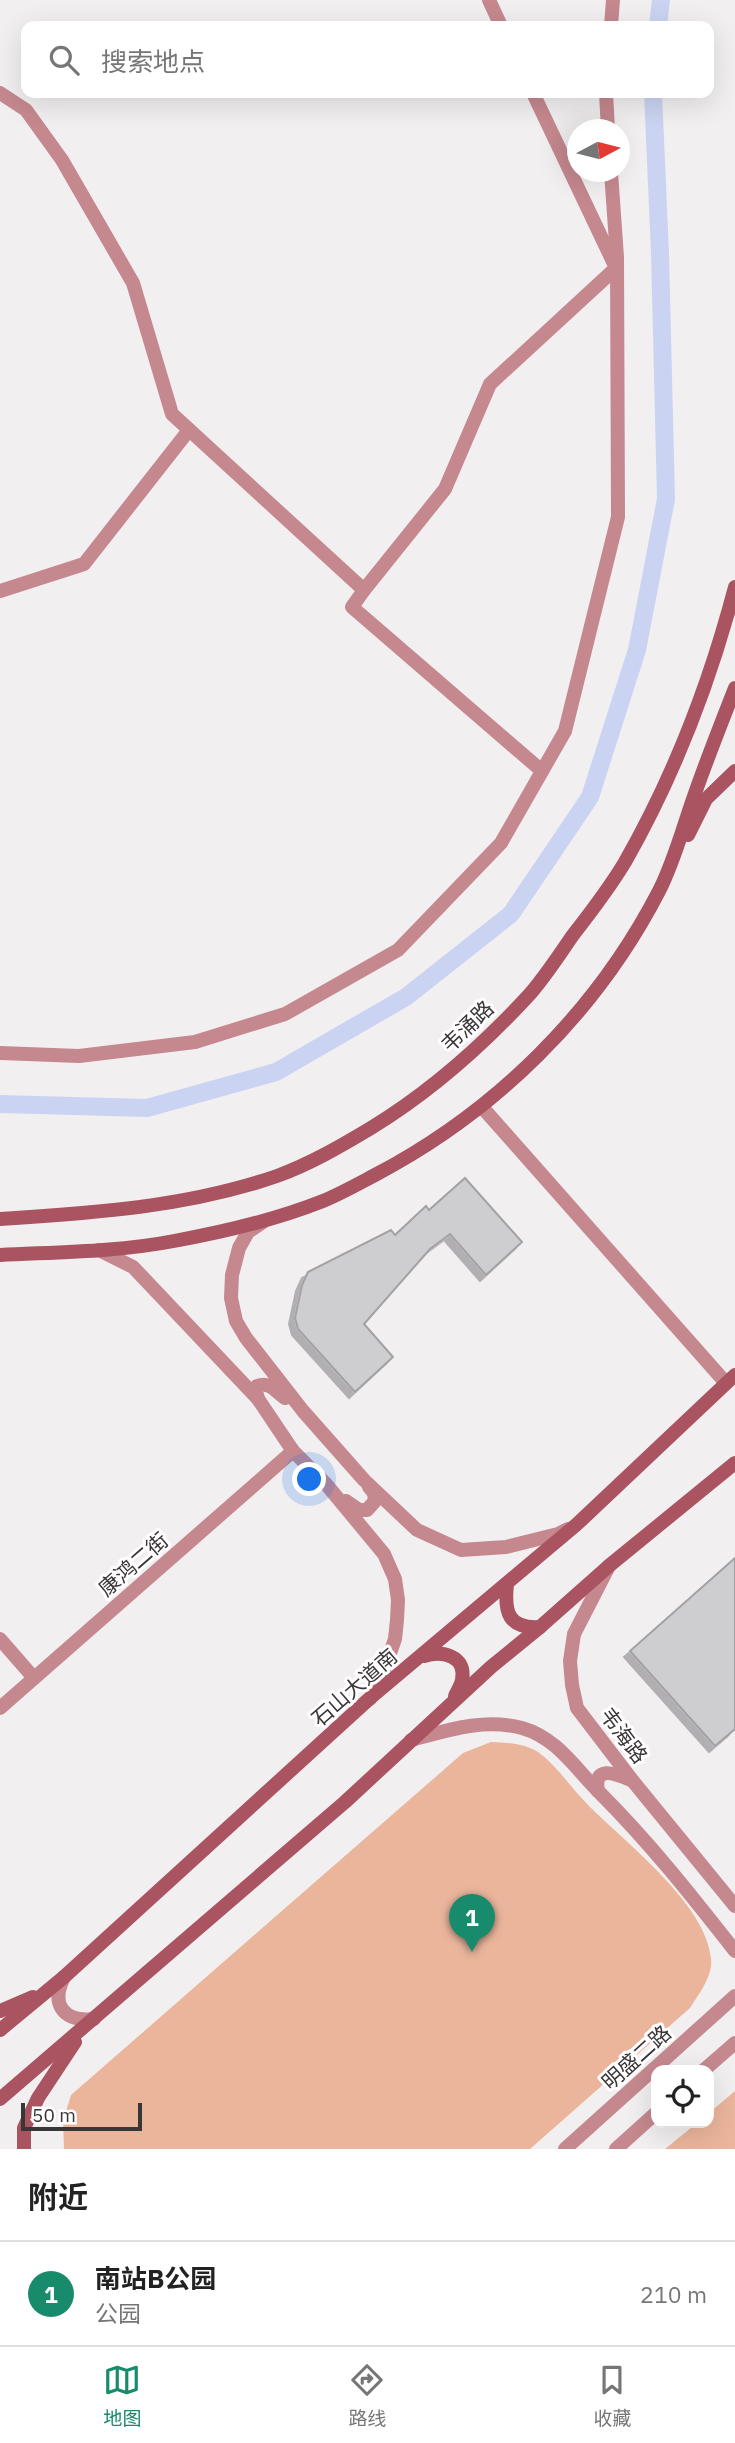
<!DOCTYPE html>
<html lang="zh">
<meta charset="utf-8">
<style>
:root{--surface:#fff;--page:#f2f2f2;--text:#222;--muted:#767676;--line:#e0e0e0;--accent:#188b6c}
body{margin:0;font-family:"IBM Plex Sans","Noto Sans SC",sans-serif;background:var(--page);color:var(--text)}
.controls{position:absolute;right:21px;bottom:21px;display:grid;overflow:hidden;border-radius:14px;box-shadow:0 7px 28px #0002}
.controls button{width:63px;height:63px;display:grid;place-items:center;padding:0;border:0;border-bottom:2px solid var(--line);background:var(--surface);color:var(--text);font:35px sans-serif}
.compass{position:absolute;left:567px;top:119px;width:63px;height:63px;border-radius:50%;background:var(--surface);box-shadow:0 7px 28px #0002;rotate:83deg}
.scale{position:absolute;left:21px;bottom:18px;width:121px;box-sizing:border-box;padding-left:7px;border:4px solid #383738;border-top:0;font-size:19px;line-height:24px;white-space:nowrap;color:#383738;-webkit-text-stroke:5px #fffdfe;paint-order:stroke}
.you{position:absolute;left:310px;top:1480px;width:24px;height:24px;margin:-18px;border:5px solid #fff;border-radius:50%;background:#1a73e8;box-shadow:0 0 0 10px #1a73e833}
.badge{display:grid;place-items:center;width:46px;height:46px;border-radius:50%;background:var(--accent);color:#fff;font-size:23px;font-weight:700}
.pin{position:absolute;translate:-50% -58px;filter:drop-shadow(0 2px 4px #0008)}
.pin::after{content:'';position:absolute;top:37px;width:24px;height:21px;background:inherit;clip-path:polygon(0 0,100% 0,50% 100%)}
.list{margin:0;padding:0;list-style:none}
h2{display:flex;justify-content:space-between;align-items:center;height:91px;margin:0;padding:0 28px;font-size:30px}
h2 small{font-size:23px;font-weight:400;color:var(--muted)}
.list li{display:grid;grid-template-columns:46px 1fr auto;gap:21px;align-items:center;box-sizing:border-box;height:105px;padding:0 28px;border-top:2px solid var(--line)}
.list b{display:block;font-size:26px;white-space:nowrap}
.list p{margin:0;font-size:23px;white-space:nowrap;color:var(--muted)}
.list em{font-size:23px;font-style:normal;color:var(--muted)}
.icon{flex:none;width:38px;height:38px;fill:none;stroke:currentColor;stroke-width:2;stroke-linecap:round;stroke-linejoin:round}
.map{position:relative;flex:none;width:735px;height:2149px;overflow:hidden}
.search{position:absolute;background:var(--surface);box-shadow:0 7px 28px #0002;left:21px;right:21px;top:21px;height:77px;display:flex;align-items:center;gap:18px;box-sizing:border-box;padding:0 24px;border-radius:14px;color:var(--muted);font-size:26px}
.sheet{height:196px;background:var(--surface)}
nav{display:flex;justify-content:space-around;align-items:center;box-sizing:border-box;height:98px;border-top:2px solid var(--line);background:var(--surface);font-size:19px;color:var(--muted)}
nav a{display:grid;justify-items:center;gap:4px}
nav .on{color:var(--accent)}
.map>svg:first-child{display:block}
.green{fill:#ebb59c}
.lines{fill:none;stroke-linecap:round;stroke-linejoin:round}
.canal{stroke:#cad4f2;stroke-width:18}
.building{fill:#cecdd0;stroke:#a2a1a4;stroke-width:2;filter:url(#shadow)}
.minor{stroke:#c5888f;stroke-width:14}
.tertiary{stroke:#c5888f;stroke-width:14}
.secondary{stroke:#aa5361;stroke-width:14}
.labels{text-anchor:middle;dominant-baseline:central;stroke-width:6;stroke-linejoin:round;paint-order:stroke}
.street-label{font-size:21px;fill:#383738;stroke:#fffdfe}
</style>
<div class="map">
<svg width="735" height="2149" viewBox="0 0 735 2149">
<defs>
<filter id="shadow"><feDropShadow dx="-6" dy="6" stdDeviation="0" flood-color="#0004"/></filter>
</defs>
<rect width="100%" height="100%" fill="#f2eff1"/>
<!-- green -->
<g class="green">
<path d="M491 1742C508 1743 527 1743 542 1755 559 1769 573 1790 589 1806 626 1843 707 1905 711 1959 713 1976 699 1994 690 2008L530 2149H64L63 2121 71 2095 463 1753Z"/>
<polygon points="735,2091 735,2149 665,2149 697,2123 709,2123 709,2113"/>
</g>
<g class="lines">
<!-- canal -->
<g class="canal">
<polyline points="658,26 661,0"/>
<polyline points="0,1104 147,1108 276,1072 406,997 511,914 590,797 637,650 666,499 660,253 653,93"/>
</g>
</g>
<!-- building -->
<g class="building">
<polygon points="465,1178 522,1242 486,1275 450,1234 430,1249 364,1324 393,1357 355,1392 298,1329 295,1318 302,1285 308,1272 391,1230 395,1235 426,1206 429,1210"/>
<polygon points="735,1558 735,1729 715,1746 630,1651"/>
</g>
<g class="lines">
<!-- minor -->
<g class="minor">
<polyline points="489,0 501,26"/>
<polyline points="611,26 613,0"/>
<polyline points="0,93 26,110 62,160 133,283 172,414 364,590 352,607 542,771"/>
<polyline points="606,93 608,130"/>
<polyline points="364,590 445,489 490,384 616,268 533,93"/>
<polyline points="0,591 84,564 189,430"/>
<polyline points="0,1053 79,1056 195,1042 285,1014 398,950 501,843 565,731 618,517 617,257 611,172"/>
<polyline points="482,1107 726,1383"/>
<polyline points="0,1639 34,1678"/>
<polyline points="0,1708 293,1451"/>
</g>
<!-- tertiary -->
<g class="tertiary">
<polyline points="263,1222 248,1232 239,1248 232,1275 231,1298 236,1321 246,1338 303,1411 364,1480 417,1530 461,1550 506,1547 558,1534 568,1529"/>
<polyline points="99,1250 133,1267 258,1399 293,1451 326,1484 384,1554 395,1579 398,1600 397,1620 395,1639 386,1665 370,1699"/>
<path d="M258 1399 256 1391 257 1386C270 1381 275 1391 285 1398"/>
<polyline points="346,1501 359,1510 367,1510 375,1501 374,1493 369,1487"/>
<polyline points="609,1566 574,1634 570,1661 572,1685 577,1708 632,1780 735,1906"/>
<path d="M411 1740C448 1730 484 1718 522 1728 557 1738 575 1768 599 1792 650 1843 691 1895 735 1951"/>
<path d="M598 1791C593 1764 616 1774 631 1780"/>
<path d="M64 1977C50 2005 64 2022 94 2019"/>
<polyline points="704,2070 735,2043"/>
<polyline points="565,2149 735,1996"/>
<polyline points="616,2149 656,2113"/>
</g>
<!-- secondary -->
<g class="secondary">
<polyline points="688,835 706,799 735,771"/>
<path d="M0 1219C94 1213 187 1207 277 1176 310 1164 341 1146 371 1128 430 1092 482 1046 529 995 545 977 559 955 573 935 591 912 610 887 625 862 674 776 710 682 735 587"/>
<path d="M0 1255C58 1252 117 1252 174 1241 224 1232 275 1220 323 1201 340 1194 358 1184 375 1175 495 1112 596 1013 659 891 673 864 682 831 692 802 705 764 720 726 735 688"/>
<path d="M507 1584C504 1612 508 1629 540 1627"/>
<path d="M424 1656C442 1650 467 1656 462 1680 461 1686 457 1691 455 1696"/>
<polyline points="0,2011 33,1997"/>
<polyline points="0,2030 64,1977 369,1699 576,1525 735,1375"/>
<polyline points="0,2099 345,1802 491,1667 540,1627 610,1565 735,1463"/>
<polyline points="24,2149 24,2128 38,2098 75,2042"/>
</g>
</g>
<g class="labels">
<!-- street labels -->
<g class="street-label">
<text transform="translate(467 1026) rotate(-44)">韦涌路</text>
<text transform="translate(133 1564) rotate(-41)">康鸿二街</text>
<text transform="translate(354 1687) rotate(-41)">石山大道南</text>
<text transform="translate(624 1735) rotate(53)">韦海路</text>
<text transform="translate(636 2057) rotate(-42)">明盛二路</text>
</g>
</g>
</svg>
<div class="controls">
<button><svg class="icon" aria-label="locate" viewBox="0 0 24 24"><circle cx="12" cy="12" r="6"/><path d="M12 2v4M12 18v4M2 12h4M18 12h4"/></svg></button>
</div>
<svg class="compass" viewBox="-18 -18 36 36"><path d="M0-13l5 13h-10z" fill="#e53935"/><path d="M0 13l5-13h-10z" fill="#767676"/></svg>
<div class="scale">50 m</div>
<div class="you"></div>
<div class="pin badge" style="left:472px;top:1952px">1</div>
<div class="search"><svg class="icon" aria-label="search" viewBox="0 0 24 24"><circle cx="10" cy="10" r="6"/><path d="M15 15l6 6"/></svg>搜索地点</div>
</div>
<section class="sheet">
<h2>附近<small></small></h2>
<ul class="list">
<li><span class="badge">1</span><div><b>南站B公园</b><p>公园</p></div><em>210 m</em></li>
</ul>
</section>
<nav>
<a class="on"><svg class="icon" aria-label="map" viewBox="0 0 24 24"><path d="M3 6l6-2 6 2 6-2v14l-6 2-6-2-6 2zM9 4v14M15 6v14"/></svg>地图</a>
<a><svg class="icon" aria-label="directions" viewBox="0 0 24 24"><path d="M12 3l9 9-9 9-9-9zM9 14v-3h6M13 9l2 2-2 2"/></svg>路线</a>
<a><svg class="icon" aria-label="saved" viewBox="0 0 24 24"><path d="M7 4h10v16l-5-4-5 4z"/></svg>收藏</a>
</nav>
